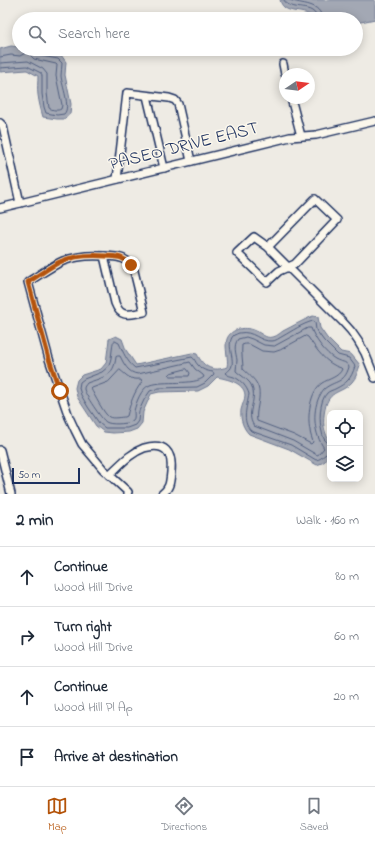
<!DOCTYPE html>
<meta charset="utf-8">
<style>
:root{--surface:#fff;--page:#f2f2f3;--text:#1f2937;--muted:#747a83;--line:#e0e1e3;--accent:#b45309}
body{margin:0;font-family:"Indie Flower",sans-serif;background:var(--page);color:var(--text)}
.controls{position:absolute;right:12px;bottom:12px;display:grid;overflow:hidden;border-radius:8px;box-shadow:0 2px 10px #0003}
.controls button{width:36px;height:36px;display:grid;place-items:center;padding:0;border:0;border-bottom:1px solid var(--line);background:var(--surface);color:var(--text);font:20px sans-serif}
.compass{position:absolute;left:279px;top:68px;width:36px;height:36px;border-radius:50%;background:var(--surface);box-shadow:0 2px 10px #0003;rotate:77deg}
.scale{position:absolute;left:12px;bottom:10px;width:68px;box-sizing:border-box;padding-left:4px;border:2px solid #1b2f5e;border-top:0;font-size:11px;line-height:14px;white-space:nowrap;color:#1b2f5e;-webkit-text-stroke:3px #fbf7ec;paint-order:stroke}
.stop{position:absolute;width:12px;height:12px;margin:-9px;border:3px solid #b45309;border-radius:50%;background:#fff}
.stop.end{background:#b45309;border-color:#fff;box-shadow:0 1px 4px #0008}
.list{margin:0;padding:0;list-style:none}
h2{display:flex;justify-content:space-between;align-items:center;height:52px;margin:0;padding:0 16px;font-size:17px}
h2 small{font-size:13px;font-weight:400;color:var(--muted)}
.list li{display:grid;grid-template-columns:26px 1fr auto;gap:12px;align-items:center;box-sizing:border-box;height:60px;padding:0 16px;border-top:1px solid var(--line)}
.list b{display:block;font-size:15px;white-space:nowrap}
.list p{margin:0;font-size:13px;white-space:nowrap;color:var(--muted)}
.list em{font-size:13px;font-style:normal;color:var(--muted)}
.icon{flex:none;width:22px;height:22px;fill:none;stroke:currentColor;stroke-width:2;stroke-linecap:round;stroke-linejoin:round}
.map{position:relative;flex:none;width:375px;height:494px;overflow:hidden}
.search{position:absolute;background:var(--surface);box-shadow:0 2px 10px #0003;left:12px;right:12px;top:12px;height:44px;display:flex;align-items:center;gap:10px;box-sizing:border-box;padding:0 14px;border-radius:22px;color:var(--muted);font-size:15px}
.sheet{height:292px;background:var(--surface)}
nav{display:flex;justify-content:space-around;align-items:center;box-sizing:border-box;height:56px;border-top:1px solid var(--line);background:var(--surface);font-size:11px;color:var(--muted)}
nav a{display:grid;justify-items:center;gap:2px}
nav .on{color:var(--accent)}
.map>svg:first-child{display:block}
.water{fill:#a3a8b4;stroke:#6d7892}
.lines{fill:none;stroke-linecap:round;stroke-linejoin:round}
.shore{stroke:#515f80;stroke-width:1}
.street-casing{stroke:#1b2f5e;stroke-width:10}
.street{stroke:#fbf7ec;stroke-width:7}
.route{stroke:#b45309;stroke-width:5}
.labels{text-anchor:middle;dominant-baseline:central;stroke-width:3;stroke-linejoin:round;paint-order:stroke}
.street-label{font-size:18px;fill:#1b2f5e;stroke:#fbf7ec}
</style>
<div class="map">
<svg width="375" height="494" viewBox="0 0 375 494">
<rect width="100%" height="100%" fill="#eeebe4"/>
<filter id="ink" filterUnits="userSpaceOnUse"><feTurbulence type="fractalNoise" baseFrequency=".025" numOctaves="2"/><feDisplacementMap in="SourceGraphic" scale="8" xChannelSelector="R" yChannelSelector="G"/><feConvolveMatrix kernelMatrix="1 2 1 2 8 2 1 2 1" color-interpolation-filters="sRGB"/></filter>
<g filter="url(#ink)">
<!-- water -->
<g class="water">
<path d="M280 0H375V19L356 23V19H314C306 7 284 17 280 0Z"/>
<path d="M11 46 19 47V49H27L61 55 66 62 65 75 71 104 70 114 65 119H57L43 117C41 110 39 103 38 95 37 89 38 82 38 76L27 70 0 72V49Z"/>
<path d="M313 316 318 317 320 328 327 338 341 352 351 354 360 365C358 371 356 378 352 382 342 394 329 389 325 409 324 414 323 421 324 427 326 438 337 452 325 461 323 463 319 464 317 465L289 449 249 434C243 428 240 419 241 410 242 405 245 400 245 395 244 382 226 379 217 377L208 386 198 391 159 392 151 394 143 412 142 423 137 429 129 432 113 433 104 432 96 426 77 397 75 388 77 380 82 375 101 369 106 363 109 339 116 336 122 339 126 350 136 365 192 353 197 354C204 368 213 372 227 367 229 358 224 348 227 339 231 328 246 326 256 331 261 333 266 339 272 337 276 337 280 333 283 331 293 326 303 320 313 316Z"/>
</g>
<g class="lines">
<!-- shore -->
<g class="shore">
<path d="M284 0C290 13 315 2 317 19"/>
<path d="M290 0C301 5 321 2 322 19"/>
<path d="M0 57 11 55 20 56 27 52 34 59 56 64 57 65 56 76 62 105 61 109C58 111 52 110 49 108L47 93V74L43 69 28 61 0 63"/>
<path d="M0 68 27 66 41 73 42 76V94L44 107 46 113 57 115 64 114C71 107 62 86 61 76 61 72 62 67 62 63L58 59 36 55 34 52V49"/>
<path d="M308 328H311C314 338 326 354 335 359 342 363 345 360 349 367 344 384 335 380 324 389 322 391 321 394 319 397 312 413 314 434 324 448L319 454 317 455 293 441 254 426C244 412 260 399 250 383 246 378 240 375 236 371 236 367 237 364 237 360 236 353 233 346 238 339L246 337 252 339 264 345 274 346Z"/>
<path d="M306 336 308 337C316 349 326 364 341 368L342 369C339 377 328 379 322 383 310 391 307 417 310 430 310 434 312 438 313 442L311 444 294 435 257 421C256 415 257 411 258 405 262 385 256 381 243 369 243 361 241 353 242 345L245 344H249L262 351 274 352 280 350Z"/>
<path d="M115 341 119 343C123 352 127 362 135 368L192 357C195 359 195 362 198 365 202 370 207 371 213 372L214 374 205 383 197 387 159 388 150 391 144 400 139 411 138 421 135 425 127 428H105L99 423 88 407 81 395 79 388 80 382 84 379 102 372 109 366 111 358 113 343Z"/>
<path d="M118 356H120C124 364 128 373 138 374L190 362 195 369 203 375 204 377C194 386 164 380 150 385 141 388 136 403 134 411 134 414 135 418 133 420 132 421 131 421 130 422 126 424 110 425 106 422 102 420 84 393 84 389 84 386 85 386 87 383 103 377 114 377 116 357Z"/>
<polygon points="187,369 190,373 189,376 171,376 169,375 171,373"/>
<path d="M120 370C128 376 129 380 141 379L142 382C134 392 130 404 127 416L125 417C121 417 113 419 109 417 104 414 94 394 91 389L92 388 108 382Z"/>
<path d="M330 443C324 442 323 437 322 432 319 422 319 401 327 393 329 391 333 390 335 389 347 383 351 379 355 366L349 358 338 355 324 341 316 330 315 322 313 321C302 324 292 331 283 336 279 338 276 341 272 341 259 342 254 330 239 333 238 333 235 335 234 335 223 345 241 366 226 372L225 373C228 376 231 376 234 377 241 380 247 387 249 394 247 407 241 421 251 431L291 445 316 460C323 459 324 453 330 453"/>
</g>
<defs>
<g id="street">
<polyline points="283,64 285,74"/>
<polyline points="147,96 164,168"/>
<polyline points="291,98 301,136"/>
<polyline points="0,123 3,126 20,203"/>
<polyline points="117,179 127,93 169,98 175,100 178,104 191,161"/>
<polyline points="0,208 290,137 316,135 375,121"/>
<polyline points="268,247 315,199 337,220 295,264 279,271 267,282 237,253 254,237 268,247 342,321 351,331 358,341 365,353 375,378"/>
<path d="M104 256C90 255 76 256 63 261 53 265 38 276 28 282L49 359 69 417 75 430 82 444 93 457 103 469 128 492 127 494"/>
<path d="M104 256C119 257 127 256 134 271L144 312C130 314 121 319 115 303Z"/>
<polyline points="0,450 11,494"/>
<path d="M109 475C120 465 130 453 144 448 165 442 173 452 171 472 170 482 170 488 162 494"/>
</g>
</defs>
<!-- street casing -->
<use href="#street" class="street-casing"/>
<!-- street -->
<use href="#street" class="street"/>
</g>
</g>
<g class="lines" filter="url(#ink)">
<!-- route -->
<path class="route" d="M60 391 49 359 28 282C38 276 52 265 62 261 76 255 91 255 106 256 117 257 123 256 131 265"/>
</g>
<g class="labels">
<!-- street labels -->
<g class="street-label">
<text transform="translate(184 147) rotate(-14)">PASEO DRIVE EAST</text>
</g>
</g>
</svg>
<div class="controls">
<button><svg class="icon" aria-label="locate" viewBox="0 0 24 24"><circle cx="12" cy="12" r="6"/><path d="M12 2v4M12 18v4M2 12h4M18 12h4"/></svg></button>
<button><svg class="icon" aria-label="layers" viewBox="0 0 24 24"><path d="M12 4l9 5-9 5-9-5zM3 14l9 5 9-5"/></svg></button>
</div>
<svg class="compass" viewBox="-18 -18 36 36"><path d="M0-13l5 13h-10z" fill="#e53935"/><path d="M0 13l5-13h-10z" fill="#747a83"/></svg>
<div class="scale">50 m</div>
<div class="stop" style="left:60px;top:391px"></div>
<div class="stop end" style="left:131px;top:265px"></div>
<div class="search"><svg class="icon" aria-label="search" viewBox="0 0 24 24"><circle cx="10" cy="10" r="6"/><path d="M15 15l6 6"/></svg>Search here</div>
</div>
<section class="sheet">
<h2>2 min<small>Walk · 160 m</small></h2>
<ul class="list">
<li><svg class="icon" aria-label="ahead" viewBox="0 0 24 24"><path d="M12 20V5M6 11l6-6 6 6"/></svg><div><b>Continue</b><p>Wood Hill Drive</p></div><em>80 m</em></li>
<li><svg class="icon" aria-label="right" viewBox="0 0 24 24"><path d="M7 20v-9h11M14 6l5 5-5 5"/></svg><div><b>Turn right</b><p>Wood Hill Drive</p></div><em>60 m</em></li>
<li><svg class="icon" aria-label="ahead" viewBox="0 0 24 24"><path d="M12 20V5M6 11l6-6 6 6"/></svg><div><b>Continue</b><p>Wood Hill Pl Ap</p></div><em>20 m</em></li>
<li><svg class="icon" aria-label="arrive" viewBox="0 0 24 24"><path d="M6 21V4h12l-3 4 3 4H6"/></svg><div><b>Arrive at destination</b></div></li>
</ul>
</section>
<nav>
<a class="on"><svg class="icon" aria-label="map" viewBox="0 0 24 24"><path d="M3 6l6-2 6 2 6-2v14l-6 2-6-2-6 2zM9 4v14M15 6v14"/></svg>Map</a>
<a><svg class="icon" aria-label="directions" viewBox="0 0 24 24"><path d="M12 3l9 9-9 9-9-9zM9 14v-3h6M13 9l2 2-2 2"/></svg>Directions</a>
<a><svg class="icon" aria-label="saved" viewBox="0 0 24 24"><path d="M7 4h10v16l-5-4-5 4z"/></svg>Saved</a>
</nav>
